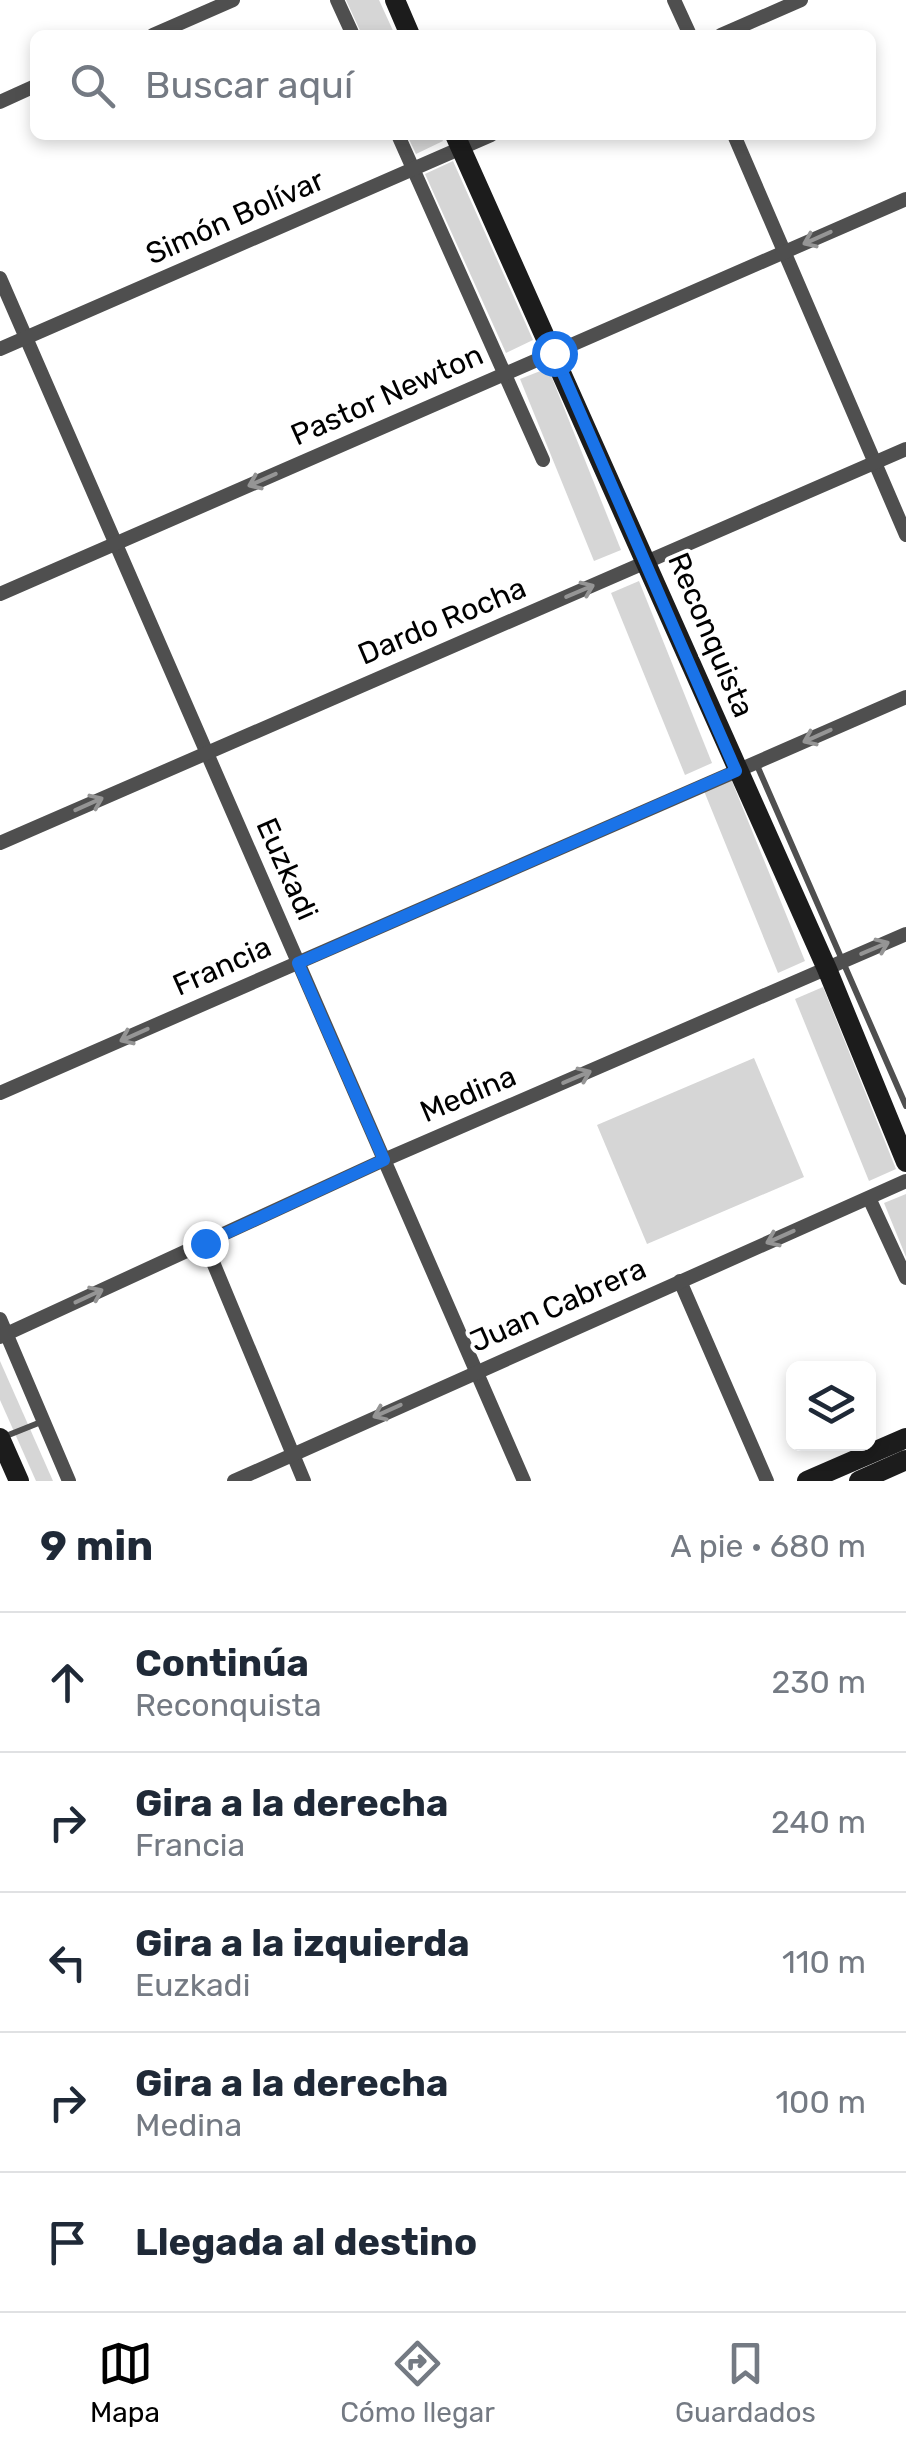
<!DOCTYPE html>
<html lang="es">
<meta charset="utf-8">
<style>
:root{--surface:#fff;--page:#f6f6f7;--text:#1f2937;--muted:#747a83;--line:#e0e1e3;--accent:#000}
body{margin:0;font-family:Rubik,sans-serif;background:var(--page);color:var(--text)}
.controls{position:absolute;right:30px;bottom:30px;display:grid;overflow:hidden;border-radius:15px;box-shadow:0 5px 15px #0003}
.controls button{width:90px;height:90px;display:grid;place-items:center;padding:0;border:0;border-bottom:2px solid var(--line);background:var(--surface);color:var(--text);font:50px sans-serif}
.stop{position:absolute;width:30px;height:30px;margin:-22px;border:8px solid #1a73e8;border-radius:50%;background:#fff}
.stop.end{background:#1a73e8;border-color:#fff;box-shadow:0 2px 10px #0008}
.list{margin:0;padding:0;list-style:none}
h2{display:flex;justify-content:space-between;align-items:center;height:130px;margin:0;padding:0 40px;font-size:42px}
h2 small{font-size:32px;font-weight:400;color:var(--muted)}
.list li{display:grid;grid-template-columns:65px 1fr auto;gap:30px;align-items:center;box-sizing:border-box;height:140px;padding:0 40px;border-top:2px solid var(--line)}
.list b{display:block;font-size:38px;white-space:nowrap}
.list p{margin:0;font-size:32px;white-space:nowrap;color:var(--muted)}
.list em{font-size:32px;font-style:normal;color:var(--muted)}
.icon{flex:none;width:55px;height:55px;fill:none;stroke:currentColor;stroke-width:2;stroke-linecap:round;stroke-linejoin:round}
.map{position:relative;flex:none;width:906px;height:1481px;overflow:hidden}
.search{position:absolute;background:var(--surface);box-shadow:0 5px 15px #0003;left:30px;right:30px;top:30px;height:110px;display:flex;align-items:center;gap:25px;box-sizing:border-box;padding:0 35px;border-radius:15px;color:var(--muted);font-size:38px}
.sheet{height:830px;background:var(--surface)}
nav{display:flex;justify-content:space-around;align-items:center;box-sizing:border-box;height:140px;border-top:2px solid var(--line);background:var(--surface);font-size:28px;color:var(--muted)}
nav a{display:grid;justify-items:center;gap:5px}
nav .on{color:var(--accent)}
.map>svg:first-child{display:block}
.green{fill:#d6d6d6}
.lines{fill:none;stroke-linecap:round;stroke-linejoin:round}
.lane{stroke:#4f4f4f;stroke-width:6}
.street{stroke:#4f4f4f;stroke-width:14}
.secondary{stroke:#1c1c1c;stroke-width:20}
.oneway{stroke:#959595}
.route{stroke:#1a73e8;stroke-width:12}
.labels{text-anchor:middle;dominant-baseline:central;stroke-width:8;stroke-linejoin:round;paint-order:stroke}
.street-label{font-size:30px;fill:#000;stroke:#fff}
</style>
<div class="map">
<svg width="906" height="1481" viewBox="0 0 906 1481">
<rect width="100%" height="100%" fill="#fff"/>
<!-- green -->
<g class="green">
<polygon points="346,0 379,0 395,35 362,35"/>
<polygon points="407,135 440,135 443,141 416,154"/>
<polygon points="453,161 533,340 506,353 425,174"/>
<polygon points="548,368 621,550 594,561 520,379"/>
<polygon points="639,581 712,763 685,775 611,593"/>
<polygon points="731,779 805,961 778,973 704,791"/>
<polygon points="823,987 896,1169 869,1181 795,999"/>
<polygon points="754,1058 804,1177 647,1244 597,1125"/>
<polygon points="906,1194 906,1257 884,1203"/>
<polygon points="0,1361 53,1481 36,1481 0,1400"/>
</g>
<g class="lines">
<!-- lane -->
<g class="lane">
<polyline points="756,763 906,1106"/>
<polyline points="6,1436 41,1422"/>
</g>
<!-- street -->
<g class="street">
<polyline points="337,0 353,35"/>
<polyline points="674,0 690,35"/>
<polyline points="153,35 233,0"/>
<polyline points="721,35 801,0"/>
<polyline points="0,102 35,86"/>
<polyline points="398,135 543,460"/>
<polyline points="734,135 906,535"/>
<polyline points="0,278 524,1481"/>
<polyline points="0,349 491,135"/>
<polyline points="0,594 906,199"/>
<polyline points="0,843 906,449"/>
<polyline points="0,1093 906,697"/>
<polyline points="869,1198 906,1278"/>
<polyline points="205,1243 304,1481"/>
<polyline points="680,1281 767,1481"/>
<polyline points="0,1319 69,1481"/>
<polyline points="0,1337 384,1160 906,934"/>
<polyline points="234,1481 906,1181"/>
</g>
<!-- secondary -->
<g class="secondary">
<polyline points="395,0 410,35"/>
<polyline points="455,135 827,969 906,1162"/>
<polyline points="0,1438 19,1481"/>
<polyline points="807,1481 906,1438"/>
<polyline points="859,1481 906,1460"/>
</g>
</g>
<!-- one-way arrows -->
<defs><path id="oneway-shaft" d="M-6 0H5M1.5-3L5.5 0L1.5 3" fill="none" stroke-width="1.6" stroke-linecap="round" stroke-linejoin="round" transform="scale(2.5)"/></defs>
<g class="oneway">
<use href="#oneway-shaft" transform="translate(817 238) rotate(156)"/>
<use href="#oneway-shaft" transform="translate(262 480) rotate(156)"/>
<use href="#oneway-shaft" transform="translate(580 591) rotate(-23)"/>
<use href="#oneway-shaft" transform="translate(817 736) rotate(156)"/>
<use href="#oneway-shaft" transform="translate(89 804) rotate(-24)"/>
<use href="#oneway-shaft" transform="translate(875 948) rotate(-23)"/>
<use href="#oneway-shaft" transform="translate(134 1035) rotate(156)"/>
<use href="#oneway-shaft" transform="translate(577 1077) rotate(-23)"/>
<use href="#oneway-shaft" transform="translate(780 1237) rotate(156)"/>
<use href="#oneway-shaft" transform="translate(89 1296) rotate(-25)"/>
<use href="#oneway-shaft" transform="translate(387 1411) rotate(156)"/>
</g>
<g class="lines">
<!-- route -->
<polyline class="route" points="205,1243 384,1160 298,963 736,771 554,353"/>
</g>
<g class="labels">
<!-- street labels -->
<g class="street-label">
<text transform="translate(235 217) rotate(-24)">Simón Bolívar</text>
<text transform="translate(387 395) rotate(-24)">Pastor Newton</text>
<text transform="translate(442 621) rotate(-23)">Dardo Rocha</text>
<text transform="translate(711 635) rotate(67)">Reconquista</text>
<text transform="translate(287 869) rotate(66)">Euzkadi</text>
<text transform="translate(222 966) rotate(-24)">Francia</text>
<text transform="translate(468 1094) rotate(-23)">Medina</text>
<text transform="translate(558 1305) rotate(-24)">Juan Cabrera</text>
</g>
</g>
</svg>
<div class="controls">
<button><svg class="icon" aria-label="layers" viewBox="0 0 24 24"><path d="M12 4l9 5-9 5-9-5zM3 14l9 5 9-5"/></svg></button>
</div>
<div class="stop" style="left:554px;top:353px"></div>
<div class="stop end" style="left:205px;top:1243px"></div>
<div class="search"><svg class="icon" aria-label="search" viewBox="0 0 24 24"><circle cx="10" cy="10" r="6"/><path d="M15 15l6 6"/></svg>Buscar aquí</div>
</div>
<section class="sheet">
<h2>9 min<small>A pie · 680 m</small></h2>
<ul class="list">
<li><svg class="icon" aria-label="ahead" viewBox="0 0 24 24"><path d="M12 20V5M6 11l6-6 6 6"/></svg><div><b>Continúa</b><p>Reconquista</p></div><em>230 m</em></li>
<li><svg class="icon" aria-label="right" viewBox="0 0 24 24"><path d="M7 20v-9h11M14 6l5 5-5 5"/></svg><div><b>Gira a la derecha</b><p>Francia</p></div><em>240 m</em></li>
<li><svg class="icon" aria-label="left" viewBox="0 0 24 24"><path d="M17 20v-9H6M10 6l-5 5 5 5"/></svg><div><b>Gira a la izquierda</b><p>Euzkadi</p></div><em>110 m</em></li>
<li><svg class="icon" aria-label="right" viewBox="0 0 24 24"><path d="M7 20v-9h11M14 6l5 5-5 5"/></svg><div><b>Gira a la derecha</b><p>Medina</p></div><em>100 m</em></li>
<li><svg class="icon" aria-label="arrive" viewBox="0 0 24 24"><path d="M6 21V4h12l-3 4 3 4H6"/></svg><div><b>Llegada al destino</b></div></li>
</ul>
</section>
<nav>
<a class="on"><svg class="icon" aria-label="map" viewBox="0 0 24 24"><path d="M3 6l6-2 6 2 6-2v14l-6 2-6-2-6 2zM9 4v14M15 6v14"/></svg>Mapa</a>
<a><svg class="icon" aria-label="directions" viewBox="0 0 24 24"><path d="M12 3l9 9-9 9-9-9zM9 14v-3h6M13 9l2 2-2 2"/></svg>Cómo llegar</a>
<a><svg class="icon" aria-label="saved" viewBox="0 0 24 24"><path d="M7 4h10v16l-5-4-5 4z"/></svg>Guardados</a>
</nav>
